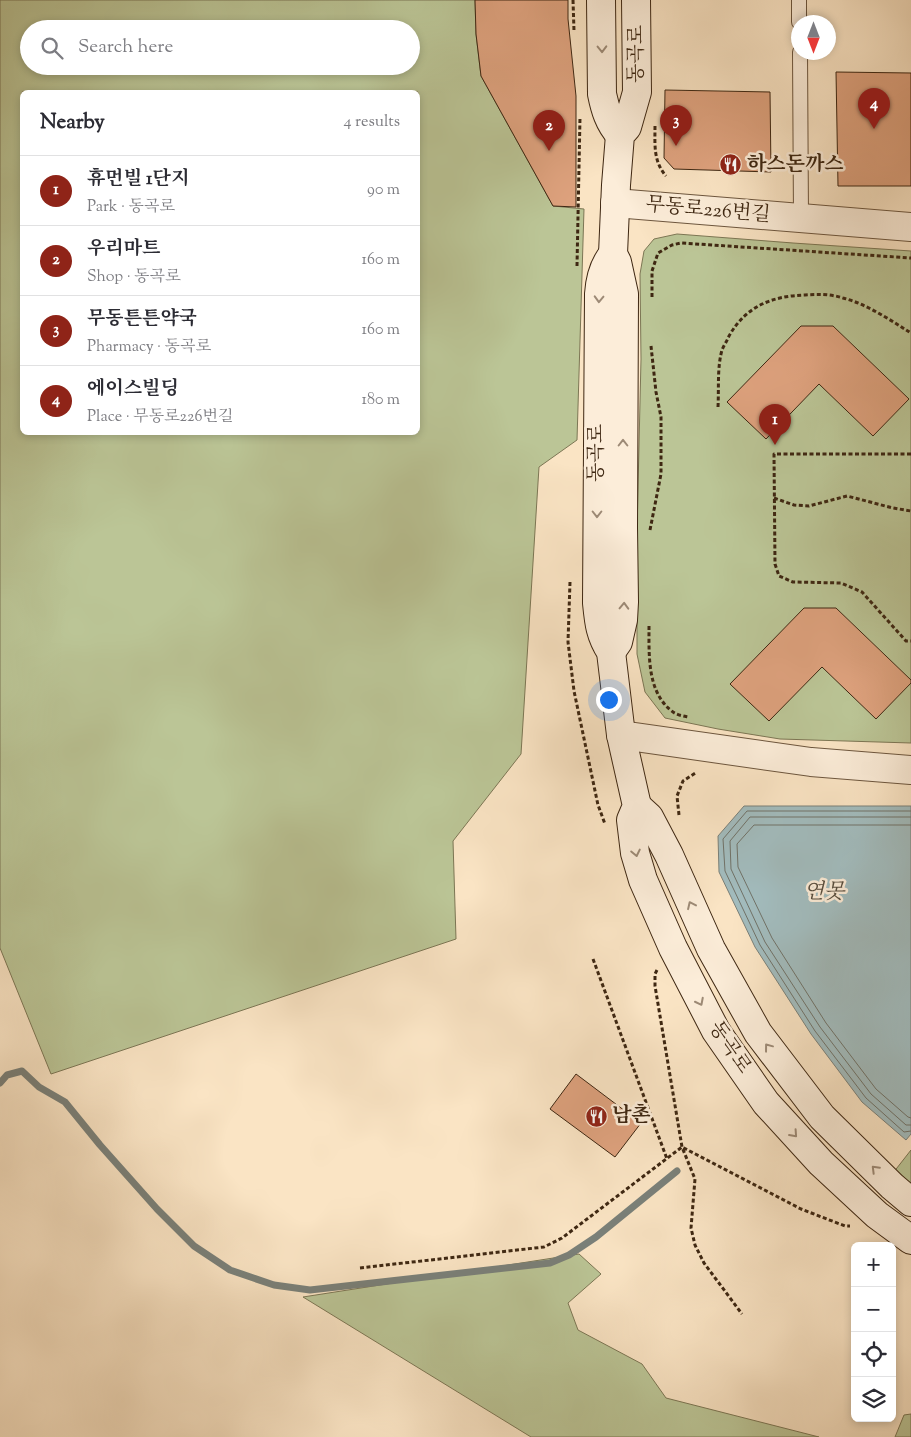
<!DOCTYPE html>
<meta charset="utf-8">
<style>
:root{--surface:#fff;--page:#f7f7f7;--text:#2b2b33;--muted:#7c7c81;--line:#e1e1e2;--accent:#8f2418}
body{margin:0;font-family:"Sorts Mill Goudy","Noto Serif KR",serif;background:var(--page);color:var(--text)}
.controls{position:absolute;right:15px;bottom:15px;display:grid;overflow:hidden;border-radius:8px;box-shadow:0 2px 8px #0003}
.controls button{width:45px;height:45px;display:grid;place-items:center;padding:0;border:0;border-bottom:1px solid var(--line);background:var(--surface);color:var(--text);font:25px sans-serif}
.compass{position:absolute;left:791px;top:15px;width:45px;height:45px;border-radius:50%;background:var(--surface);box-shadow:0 2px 8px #0003;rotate:180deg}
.you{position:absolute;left:608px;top:699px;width:18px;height:18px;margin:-12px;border:4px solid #fff;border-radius:50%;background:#1a73e8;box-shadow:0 0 0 8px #1a73e833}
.badge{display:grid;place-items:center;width:32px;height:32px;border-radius:50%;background:var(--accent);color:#fff;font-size:16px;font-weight:700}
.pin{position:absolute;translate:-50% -41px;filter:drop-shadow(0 1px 2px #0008)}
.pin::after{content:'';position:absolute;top:26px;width:18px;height:15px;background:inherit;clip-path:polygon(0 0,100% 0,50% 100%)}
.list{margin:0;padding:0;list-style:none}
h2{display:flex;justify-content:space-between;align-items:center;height:65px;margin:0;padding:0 20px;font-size:21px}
h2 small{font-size:16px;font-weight:400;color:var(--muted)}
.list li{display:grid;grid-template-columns:32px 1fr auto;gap:15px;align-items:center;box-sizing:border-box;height:70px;padding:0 20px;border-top:1px solid var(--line)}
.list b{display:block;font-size:19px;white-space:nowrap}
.list p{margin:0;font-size:16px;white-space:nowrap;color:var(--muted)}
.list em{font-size:16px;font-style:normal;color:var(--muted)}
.icon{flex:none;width:28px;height:28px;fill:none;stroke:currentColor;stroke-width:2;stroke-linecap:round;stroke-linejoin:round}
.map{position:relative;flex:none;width:911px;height:1437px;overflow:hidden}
.search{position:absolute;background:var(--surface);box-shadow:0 2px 8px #0003;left:20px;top:20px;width:400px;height:55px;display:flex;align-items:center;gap:12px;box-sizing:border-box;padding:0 18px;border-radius:28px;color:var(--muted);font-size:19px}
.panel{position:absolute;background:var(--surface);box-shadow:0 2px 8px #0003;left:20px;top:90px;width:400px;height:345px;border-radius:8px}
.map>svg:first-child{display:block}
.green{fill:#bbc596;stroke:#7c7654;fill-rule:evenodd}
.water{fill:#a2bcbe;stroke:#7a8079}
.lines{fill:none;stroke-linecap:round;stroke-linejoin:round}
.shore{stroke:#707268;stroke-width:1}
.stream{stroke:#7a8079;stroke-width:7}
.building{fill:#dda17d;stroke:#3e2712}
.lane-casing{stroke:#6d563e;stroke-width:16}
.street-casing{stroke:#6d563e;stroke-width:30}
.secondary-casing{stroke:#3e2712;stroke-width:30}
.path{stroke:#3e2712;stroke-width:3;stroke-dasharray:4 2.5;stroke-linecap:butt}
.lane{stroke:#fcedd9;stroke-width:14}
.street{stroke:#fcedd9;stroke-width:28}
.secondary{stroke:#fcedd9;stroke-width:28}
.oneway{stroke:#9d8a76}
.labels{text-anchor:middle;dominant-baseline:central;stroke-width:5;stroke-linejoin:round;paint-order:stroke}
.street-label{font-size:20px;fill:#3e2712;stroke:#fcedd9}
.poi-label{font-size:20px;font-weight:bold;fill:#3e2712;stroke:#fcedd9;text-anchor:start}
.water-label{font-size:21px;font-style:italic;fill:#574c3d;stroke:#fcedd9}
</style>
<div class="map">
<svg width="911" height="1437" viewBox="0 0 911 1437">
<rect width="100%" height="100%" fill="#fae4c4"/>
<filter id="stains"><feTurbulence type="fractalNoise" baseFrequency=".004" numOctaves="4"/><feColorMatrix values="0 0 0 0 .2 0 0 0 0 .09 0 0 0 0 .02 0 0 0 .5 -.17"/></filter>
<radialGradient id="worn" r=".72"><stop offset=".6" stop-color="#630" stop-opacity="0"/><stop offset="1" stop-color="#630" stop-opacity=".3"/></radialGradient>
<!-- green -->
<g class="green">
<path d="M0 0H475L476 34 481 76 553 206 584 209 577 440 539 467 521 754 453 841 456 939 51 1074 0 948ZM29 29H411V66H29ZM22 92H418V432H22Z"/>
<polygon points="677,234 793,243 911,251 911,743 780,739 718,729 665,718 645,692 637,654 637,532 641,359 640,274 644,251 654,239"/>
<polygon points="911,1150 911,1187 893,1173"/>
<polygon points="579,1254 601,1274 568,1303 578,1330 642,1364 666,1398 819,1437 531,1437 303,1297"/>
<polygon points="911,1414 911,1437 895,1437 904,1415"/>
</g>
<!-- water -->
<polygon class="water" points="744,806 911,806 911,1134 906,1140 862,1102 811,1034 755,947 719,872 718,836"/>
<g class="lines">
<!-- shore -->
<g class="shore">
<polyline points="911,811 747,811 723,839 725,871 760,945 815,1031 866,1098 904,1132 911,1131"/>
<polyline points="911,817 750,817 730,841 731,869 765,942 820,1027 871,1094 906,1125 911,1125"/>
<polyline points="911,825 754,825 737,844 738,867 772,938 826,1023 876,1089 908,1117 911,1118"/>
</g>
<!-- stream -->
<polyline class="stream" points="0,1083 7,1075 22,1071 39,1087 65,1102 100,1145 157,1209 194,1246 230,1270 274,1285 310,1290 550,1263 569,1255 596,1237 677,1171"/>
</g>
<!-- building -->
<g class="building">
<polygon points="475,0 568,0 568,19 576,96 576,207 553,206 481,76 476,34"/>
<polygon points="836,72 911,73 911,186 838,186"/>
<polygon points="665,90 770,92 771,172 674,169 664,158"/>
<polygon points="801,326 833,326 909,399 873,436 819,384 766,439 727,402"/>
<polygon points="804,608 836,608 911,680 911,683 876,719 822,667 769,721 730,684"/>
<polygon points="576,1074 641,1123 615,1157 550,1109"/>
</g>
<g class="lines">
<defs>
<g id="lane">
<polyline points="799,0 799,22"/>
<polyline points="800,52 801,218"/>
</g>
<g id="street">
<polyline points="615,203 911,227"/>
<polyline points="621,735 811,762 911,770"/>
</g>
<g id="secondary">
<path d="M601 0 602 94C605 109 609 123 620 135"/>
<path d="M613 254C603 266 600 279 599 294L597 603C599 623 600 635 611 652L621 735 637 806 631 820 635 853 643 880 673 948 716 1031 766 1103 821 1163 877 1215 911 1240"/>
<polyline points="611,652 618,642 623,620 624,602 623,528 624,294 617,262 613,254 616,185 620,135 627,127 637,92 636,0"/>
<polyline points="637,806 649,817 669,855 711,949 758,1033 822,1117 892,1186 911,1202"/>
</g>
</defs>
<!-- lane casing -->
<use href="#lane" class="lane-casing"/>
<!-- street casing -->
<use href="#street" class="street-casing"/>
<!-- secondary casing -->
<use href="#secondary" class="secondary-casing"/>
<!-- path -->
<g class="path">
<polyline points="573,0 574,31"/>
<path d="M655 126C655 144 653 161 666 176"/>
<polyline points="577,266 580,117"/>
<polyline points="652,297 652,271 658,253 672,245 681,243 911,258"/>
<path d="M718 407C719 388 717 368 722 350 724 345 727 341 729 336 746 306 772 296 805 295 818 294 831 294 843 298 867 304 890 320 911 333"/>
<polyline points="911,454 774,454 775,564 779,576 793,582 841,583 862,592 906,641 911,641"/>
<polyline points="774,498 794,505 809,506 847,496 893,508 911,511"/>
<polyline points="650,530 661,474 661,417 656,392 651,346"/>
<polyline points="570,582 568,642 574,691 598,805 605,824"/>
<path d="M649 626C649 656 647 693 673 712 677 715 683 716 688 717"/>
<polyline points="679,815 677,796 683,781 697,772"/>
<polyline points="593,959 667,1159"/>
<polyline points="657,970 655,974 655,986 682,1147 695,1179 691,1228 695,1245 704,1263 742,1314"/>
<polyline points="360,1268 544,1247 562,1238 682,1147 801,1209 845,1226 850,1226"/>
</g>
<!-- lane -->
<use href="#lane" class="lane"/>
<!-- street -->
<use href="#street" class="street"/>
<!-- secondary -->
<use href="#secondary" class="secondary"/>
</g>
<!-- one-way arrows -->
<defs><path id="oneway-chevron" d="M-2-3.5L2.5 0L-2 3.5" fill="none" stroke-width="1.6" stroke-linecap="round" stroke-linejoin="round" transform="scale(1.25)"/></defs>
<g class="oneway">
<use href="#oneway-chevron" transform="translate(602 49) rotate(89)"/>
<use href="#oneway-chevron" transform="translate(599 299) rotate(92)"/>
<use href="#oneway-chevron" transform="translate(623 443) rotate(-90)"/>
<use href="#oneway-chevron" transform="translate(597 514) rotate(90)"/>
<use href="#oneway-chevron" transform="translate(624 606) rotate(-88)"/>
<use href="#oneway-chevron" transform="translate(636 853) rotate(78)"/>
<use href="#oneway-chevron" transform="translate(691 905) rotate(-115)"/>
<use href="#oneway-chevron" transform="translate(700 1002) rotate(63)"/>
<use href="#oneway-chevron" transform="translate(768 1047) rotate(-127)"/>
<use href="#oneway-chevron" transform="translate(794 1134) rotate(48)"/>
<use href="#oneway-chevron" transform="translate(875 1169) rotate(-135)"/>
</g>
<!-- icons -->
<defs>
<symbol id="restaurant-disc" viewBox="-11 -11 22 22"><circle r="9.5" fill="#8f2418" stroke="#fcedd9"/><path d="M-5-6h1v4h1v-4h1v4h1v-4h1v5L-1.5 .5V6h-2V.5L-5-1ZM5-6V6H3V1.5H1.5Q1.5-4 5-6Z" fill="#fff"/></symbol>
</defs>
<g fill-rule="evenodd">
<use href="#restaurant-disc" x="718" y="152" width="25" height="25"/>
<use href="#restaurant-disc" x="584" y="1104" width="25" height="25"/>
</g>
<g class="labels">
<!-- street labels -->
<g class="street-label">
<text transform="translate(637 54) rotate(-90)">동곡로</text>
<text transform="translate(708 211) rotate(5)">무동로226번길</text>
<text transform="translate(597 453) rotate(-90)">동곡로</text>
<text transform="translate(729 1048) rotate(56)">동곡로</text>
</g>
<!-- poi labels -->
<g class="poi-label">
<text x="747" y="165">하스돈까스</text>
<text x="612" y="1116">남촌</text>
</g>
<!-- water labels -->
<g class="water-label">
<text x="824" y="893">연못</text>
</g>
</g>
<rect width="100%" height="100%" filter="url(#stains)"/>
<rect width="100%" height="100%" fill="url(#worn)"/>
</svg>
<div class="controls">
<button>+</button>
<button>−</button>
<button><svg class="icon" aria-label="locate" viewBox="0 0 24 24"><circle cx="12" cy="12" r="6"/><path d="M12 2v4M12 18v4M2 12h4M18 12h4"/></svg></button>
<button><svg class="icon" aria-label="layers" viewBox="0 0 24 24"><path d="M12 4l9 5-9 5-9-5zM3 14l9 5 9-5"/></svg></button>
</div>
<svg class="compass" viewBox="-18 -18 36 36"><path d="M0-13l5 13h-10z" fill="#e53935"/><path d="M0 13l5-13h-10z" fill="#7c7c81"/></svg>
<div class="you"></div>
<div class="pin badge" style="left:775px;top:445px">1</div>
<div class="pin badge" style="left:549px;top:151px">2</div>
<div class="pin badge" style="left:676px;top:146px">3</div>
<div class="pin badge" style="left:874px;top:129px">4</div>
<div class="search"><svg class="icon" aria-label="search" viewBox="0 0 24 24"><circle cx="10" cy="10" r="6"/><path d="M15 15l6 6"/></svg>Search here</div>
<section class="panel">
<h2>Nearby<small>4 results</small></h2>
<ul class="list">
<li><span class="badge">1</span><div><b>휴먼빌 1단지</b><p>Park · 동곡로</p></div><em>90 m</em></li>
<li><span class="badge">2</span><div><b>우리마트</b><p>Shop · 동곡로</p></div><em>160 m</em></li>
<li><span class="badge">3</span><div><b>무동튼튼약국</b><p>Pharmacy · 동곡로</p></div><em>160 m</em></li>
<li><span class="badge">4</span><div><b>에이스빌딩</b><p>Place · 무동로226번길</p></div><em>180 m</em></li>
</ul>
</section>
</div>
